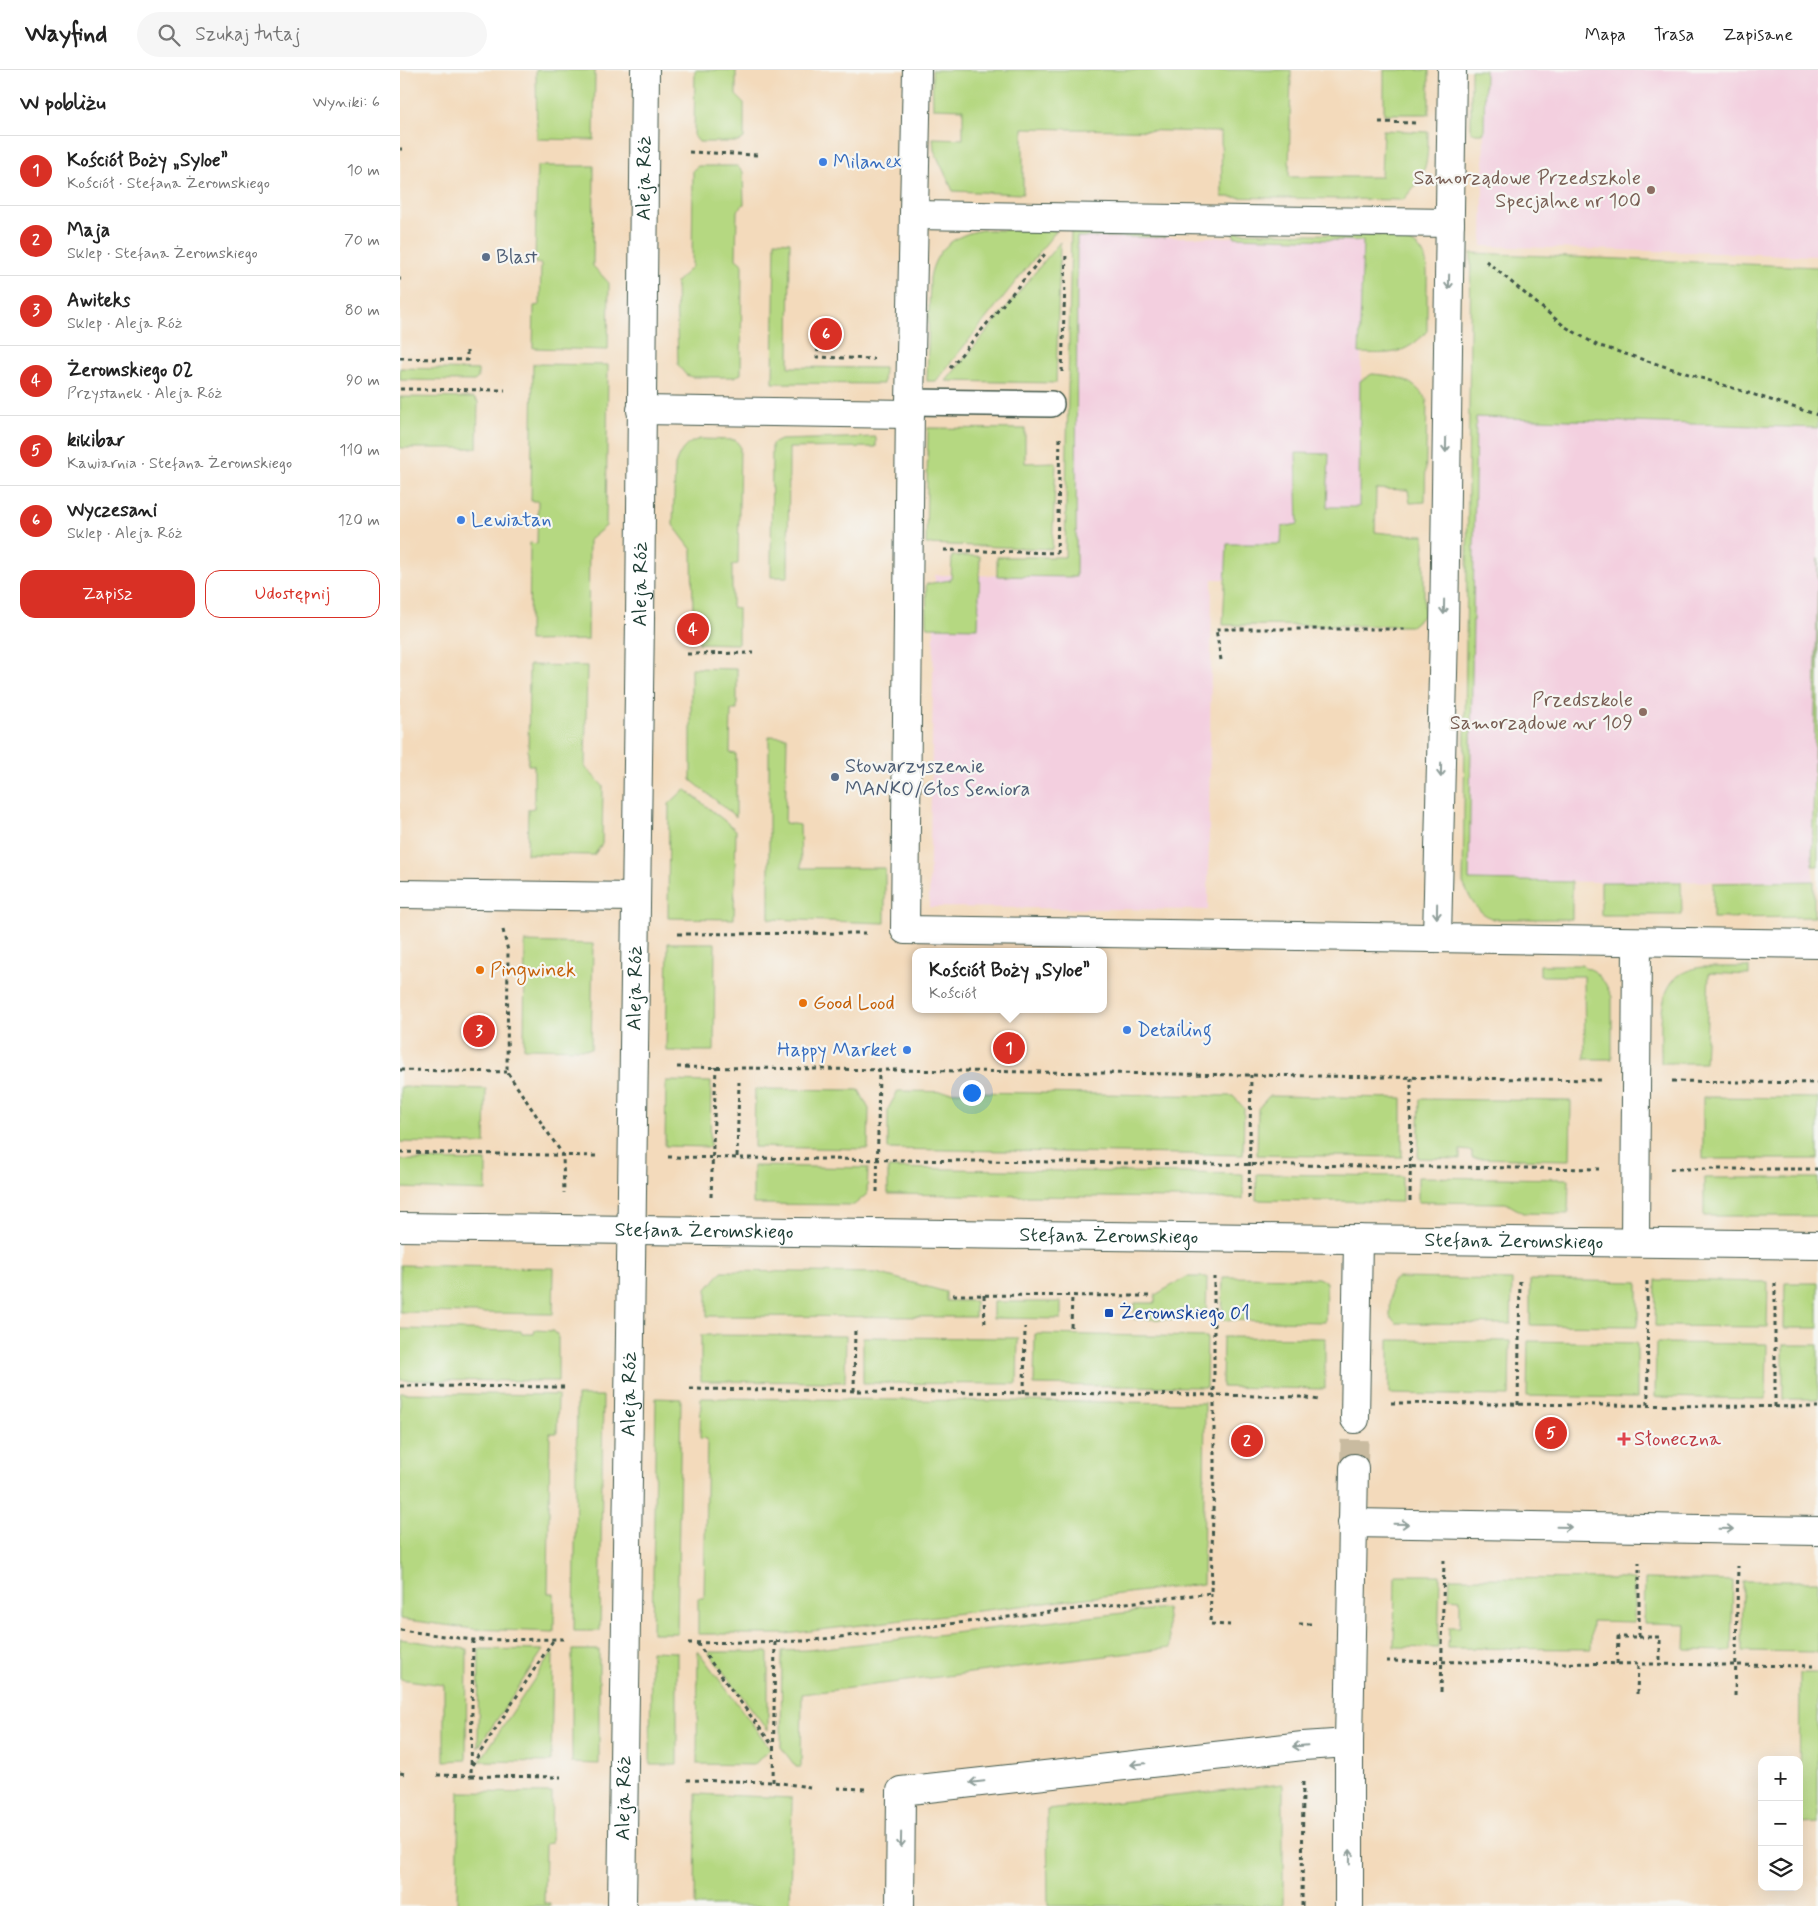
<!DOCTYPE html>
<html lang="pl">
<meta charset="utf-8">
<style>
:root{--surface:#fff;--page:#f6f6f6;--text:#222;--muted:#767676;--line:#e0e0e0;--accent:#d93025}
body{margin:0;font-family:Mynerve,sans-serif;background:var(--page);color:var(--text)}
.controls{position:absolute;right:15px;bottom:15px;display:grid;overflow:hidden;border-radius:10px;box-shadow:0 5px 20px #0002}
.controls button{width:45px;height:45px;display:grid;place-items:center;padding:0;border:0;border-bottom:1px solid var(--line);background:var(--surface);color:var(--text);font:25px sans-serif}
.you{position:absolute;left:571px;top:1022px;width:18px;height:18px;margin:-12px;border:4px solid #fff;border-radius:50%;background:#1a73e8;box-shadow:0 0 0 8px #1a73e833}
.badge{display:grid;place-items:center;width:32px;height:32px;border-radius:50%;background:var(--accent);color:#fff;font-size:16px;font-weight:700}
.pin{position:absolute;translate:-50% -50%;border:2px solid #fff;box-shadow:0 1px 5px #0006}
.popup{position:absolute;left:512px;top:878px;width:195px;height:65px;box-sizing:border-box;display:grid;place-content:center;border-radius:10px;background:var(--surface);filter:drop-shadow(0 1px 4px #0005);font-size:16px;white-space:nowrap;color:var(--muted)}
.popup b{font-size:19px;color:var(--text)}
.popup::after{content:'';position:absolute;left:50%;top:100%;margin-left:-10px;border:10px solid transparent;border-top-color:var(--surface)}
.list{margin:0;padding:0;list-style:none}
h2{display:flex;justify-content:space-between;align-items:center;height:65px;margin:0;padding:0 20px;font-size:21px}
h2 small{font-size:16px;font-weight:400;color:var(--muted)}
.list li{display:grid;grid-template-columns:32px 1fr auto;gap:15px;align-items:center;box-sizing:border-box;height:70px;padding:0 20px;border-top:1px solid var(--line)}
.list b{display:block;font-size:19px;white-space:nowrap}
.list p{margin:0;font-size:16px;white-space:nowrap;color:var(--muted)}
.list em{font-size:16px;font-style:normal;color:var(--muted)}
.actions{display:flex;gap:10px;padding:15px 20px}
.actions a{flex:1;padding:11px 0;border:1px solid var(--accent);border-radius:15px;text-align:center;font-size:18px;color:var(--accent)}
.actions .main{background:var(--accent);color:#fff}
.icon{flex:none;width:28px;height:28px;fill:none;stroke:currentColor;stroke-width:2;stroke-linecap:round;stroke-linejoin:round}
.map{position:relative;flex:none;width:1418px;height:1836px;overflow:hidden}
header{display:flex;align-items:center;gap:30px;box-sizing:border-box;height:70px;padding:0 25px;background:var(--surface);border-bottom:1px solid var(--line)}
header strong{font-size:24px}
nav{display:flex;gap:28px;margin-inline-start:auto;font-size:18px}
.search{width:350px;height:45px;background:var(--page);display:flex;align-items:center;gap:12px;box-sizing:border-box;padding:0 18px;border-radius:28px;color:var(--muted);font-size:19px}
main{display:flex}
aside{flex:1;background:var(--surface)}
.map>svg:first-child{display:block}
.built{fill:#f3cfdf}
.green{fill:#b5d881;stroke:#6a8a5a}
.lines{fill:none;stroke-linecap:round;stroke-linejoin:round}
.street-tunnel{stroke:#c9bba0;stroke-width:28;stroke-dasharray:28 14;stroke-linecap:butt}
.lane-casing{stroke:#3f5548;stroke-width:28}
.street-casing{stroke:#3f5548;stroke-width:30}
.secondary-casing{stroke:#3f5548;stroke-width:30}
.path{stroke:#3f5548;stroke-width:3;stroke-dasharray:4 4;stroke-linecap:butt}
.lane{stroke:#fff;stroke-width:25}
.street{stroke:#fff;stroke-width:28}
.secondary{stroke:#fff;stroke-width:28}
.oneway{stroke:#8f9e9a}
.shop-dot{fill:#3f7fe0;stroke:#f6f6f2;stroke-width:2}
.education-dot{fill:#8d6e63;stroke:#f6f6f2;stroke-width:2}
.service-dot{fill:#5c6f8a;stroke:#f6f6f2;stroke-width:2}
.food-dot{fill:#e8710a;stroke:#f6f6f2;stroke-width:2}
.transit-dot{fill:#1a4fb4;stroke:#f6f6f2;stroke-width:2}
.health-dot{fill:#e0444e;stroke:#f6f6f2;stroke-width:2}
.labels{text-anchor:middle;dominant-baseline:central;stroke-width:4.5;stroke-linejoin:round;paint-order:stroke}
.shop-label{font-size:20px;fill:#366cbe;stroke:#f6f6f2;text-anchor:start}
.street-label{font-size:20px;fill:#1f3d34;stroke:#f6f6f2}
.education-label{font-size:20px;fill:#785e54;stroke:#f6f6f2;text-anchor:end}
.service-label{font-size:20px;fill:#4e5e75;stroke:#f6f6f2;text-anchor:start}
.food-label{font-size:20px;fill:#c56008;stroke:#f6f6f2;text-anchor:start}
.transit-label{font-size:20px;fill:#164399;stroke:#f6f6f2;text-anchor:start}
.health-label{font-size:20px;fill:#be3a42;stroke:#f6f6f2;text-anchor:start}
</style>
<header>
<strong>Wayfind</strong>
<div class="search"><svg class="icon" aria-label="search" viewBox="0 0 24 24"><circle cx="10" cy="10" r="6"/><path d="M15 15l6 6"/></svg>Szukaj tutaj</div>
<nav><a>Mapa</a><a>Trasa</a><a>Zapisane</a></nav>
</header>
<main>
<aside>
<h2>W pobliżu<small>Wyniki: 6</small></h2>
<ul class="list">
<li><span class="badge">1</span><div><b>Kościół Boży „Syloe”</b><p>Kościół · Stefana Żeromskiego</p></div><em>10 m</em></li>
<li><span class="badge">2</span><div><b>Maja</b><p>Sklep · Stefana Żeromskiego</p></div><em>70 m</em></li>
<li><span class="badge">3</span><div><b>Awiteks</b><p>Sklep · Aleja Róż</p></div><em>80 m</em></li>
<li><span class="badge">4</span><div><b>Żeromskiego 02</b><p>Przystanek · Aleja Róż</p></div><em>90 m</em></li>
<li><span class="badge">5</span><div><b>kikibar</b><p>Kawiarnia · Stefana Żeromskiego</p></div><em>110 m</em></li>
<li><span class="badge">6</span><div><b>Wyczesani</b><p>Sklep · Aleja Róż</p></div><em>120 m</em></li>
</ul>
<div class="actions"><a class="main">Zapisz</a><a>Udostępnij</a></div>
</aside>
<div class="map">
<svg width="1418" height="1836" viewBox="0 0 1418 1836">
<rect width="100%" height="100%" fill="#f6f6f2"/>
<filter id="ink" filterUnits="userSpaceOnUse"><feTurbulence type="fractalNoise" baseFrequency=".02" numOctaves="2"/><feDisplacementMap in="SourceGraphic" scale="10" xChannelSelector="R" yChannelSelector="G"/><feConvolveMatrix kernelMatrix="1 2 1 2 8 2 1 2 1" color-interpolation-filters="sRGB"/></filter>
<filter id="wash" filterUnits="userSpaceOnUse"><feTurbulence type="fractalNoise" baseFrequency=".0096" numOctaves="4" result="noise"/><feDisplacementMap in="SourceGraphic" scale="20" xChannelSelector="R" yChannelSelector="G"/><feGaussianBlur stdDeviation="1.12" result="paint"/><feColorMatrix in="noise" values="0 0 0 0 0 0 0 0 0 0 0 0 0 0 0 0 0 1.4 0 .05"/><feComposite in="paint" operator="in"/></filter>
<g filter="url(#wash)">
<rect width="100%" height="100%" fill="#f3dabb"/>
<!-- built -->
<g class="built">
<polygon points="1085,0 1418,0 1418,186 1082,176"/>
<polygon points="677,167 834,167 963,171 958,510 812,509 808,840 529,837 535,505 676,506"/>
<polygon points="1076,346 1418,358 1418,488 1412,796 1414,811 1201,812 1069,810"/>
</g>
<!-- green -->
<g class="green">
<polygon points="136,0 195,0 194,70 137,69"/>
<polygon points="295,0 336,0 336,25 344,33 344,68 338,72 299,72 294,66"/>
<path d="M532 0H891L889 107H981L983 60 1028 62C1028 97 1026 104 1003 130L822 127 821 62 623 58V124L553 121 534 80 533 68 563 69V39L533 38Z"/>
<rect x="984" y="0" width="45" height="44"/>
<polygon points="1071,0 1085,0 1084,63 1071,63"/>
<polygon points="137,96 194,96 193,196 209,213 208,280 133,278 134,236 140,235 141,194 135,193"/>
<polygon points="298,96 337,96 343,102 344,134 337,141 336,189 342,194 341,304 334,307 292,307 286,305 278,295 276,213 292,196 293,100"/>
<path d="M582 160H657L536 311H527L530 208C535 179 554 165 582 160Z"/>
<polygon points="671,160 764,162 765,167 677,167 676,507 597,506 597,487 665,487"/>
<path d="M834 162 992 166C1026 174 1028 186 1027 217 1027 232 1027 246 1027 261 1005 286 989 284 959 283L963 171 834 167Z"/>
<polygon points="375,171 390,172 389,297 484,298 483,314 373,313"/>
<polygon points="660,172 656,313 546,311"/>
<path d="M1071 183 1418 197V358L1076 347 1069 810 1172 812V849H1093C1075 841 1071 830 1063 813Z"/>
<polygon points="133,294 208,295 206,456 189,470 188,570 129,571 130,473 137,474 138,431 131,431"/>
<polygon points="0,298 78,300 78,308 74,311 0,310"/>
<path d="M972 304C997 306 1011 308 1027 330L1025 432 1010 433 1008 420 976 419 975 462C991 464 1008 465 1024 465V545L1011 556 823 555 827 474H881L882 457 898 454 896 383 929 384 927 437H959L960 311Z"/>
<polygon points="0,327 74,328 78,332 77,378 0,378"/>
<polygon points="528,358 625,359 625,393 656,392 652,479 526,474"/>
<polygon points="476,367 476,377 389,378 388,507 371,507 372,374 380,370"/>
<path d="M300 369 335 370 340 376 338 494 332 495V537L338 538V574L299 573V543H293L292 480 273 455 275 395C280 381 285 373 300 369Z"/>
<polygon points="552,486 580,486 578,558 527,557 526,514 551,510"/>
<polygon points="1418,488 1418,796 1412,796"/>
<polygon points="129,595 187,596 185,697 203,716 202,774 194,785 127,784 128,739 134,738 134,695 128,695"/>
<polygon points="291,598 337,599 337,640 331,640 330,683 336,684 336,747 291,710"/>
<polygon points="369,666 387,667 385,753 400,755 401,798 485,798 485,853 369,849"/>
<polygon points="285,719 336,760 334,849 268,848 269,734"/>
<polygon points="1414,811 1414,847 1313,848 1313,813"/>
<polygon points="1201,812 1281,812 1282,845 1201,845"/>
<polygon points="125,872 193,874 191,979 124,978"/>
<polygon points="268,873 315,873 314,981 266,981"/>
<polygon points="1140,895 1181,895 1194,901 1205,913 1212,927 1212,989 1185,989 1184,906 1140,906"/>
<path d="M1302 897H1349V905L1309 903 1305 993H1261C1262 965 1254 913 1287 901 1292 899 1297 898 1302 897Z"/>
<polygon points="266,1011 311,1012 310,1077 265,1076"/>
<polygon points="0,1017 86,1019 85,1074 0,1072"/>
<polygon points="355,1019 459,1020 469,1039 468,1079 354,1077"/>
<polygon points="498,1021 833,1026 844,1038 843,1085 488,1079 488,1039"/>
<polygon points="869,1026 1002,1028 1002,1087 857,1085 858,1039"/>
<polygon points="1303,1027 1418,1028 1418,1089 1303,1089"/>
<polygon points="1020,1029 1171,1031 1170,1090 1072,1088 1072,1081 1060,1080 1060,1089 1018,1088"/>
<polygon points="0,1090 86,1091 86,1121 0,1118"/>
<polygon points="353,1096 468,1098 467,1124 454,1135 353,1134"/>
<polygon points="488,1098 843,1104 843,1129 488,1124"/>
<polygon points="857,1104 1002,1106 1002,1132 856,1130"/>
<polygon points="1018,1107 1169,1109 1168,1144 1123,1143 1106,1133 1018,1132"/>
<rect x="1304" y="1108" width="114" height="38"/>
<polygon points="0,1195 154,1198 153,1244 0,1242"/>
<polygon points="322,1201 477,1203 546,1222 546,1231 575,1231 575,1247 307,1246 307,1219"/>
<polygon points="787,1207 807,1207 806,1250 734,1249 735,1233 755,1233 755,1225"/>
<polygon points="823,1207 918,1208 926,1212 925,1252 822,1250"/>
<polygon points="997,1208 1112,1210 1111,1254 996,1253 990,1247 991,1213"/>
<polygon points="1130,1210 1238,1212 1238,1256 1130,1255"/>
<polygon points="1256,1210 1368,1212 1367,1257 1255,1256"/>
<polygon points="1385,1213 1418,1213 1418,1258 1384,1258"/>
<polygon points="593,1232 661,1232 661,1249 593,1248"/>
<polygon points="0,1259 121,1261 122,1264 134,1264 135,1260 153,1261 154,1263 158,1264 158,1311 0,1310"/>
<polygon points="635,1264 807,1267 806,1317 634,1315"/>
<polygon points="301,1265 446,1266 445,1312 301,1311"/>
<polygon points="463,1267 618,1268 617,1314 463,1313"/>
<polygon points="823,1267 925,1268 925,1319 822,1317"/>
<polygon points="989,1270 1110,1271 1109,1326 989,1324"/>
<polygon points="1128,1271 1237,1273 1237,1328 1127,1326"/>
<polygon points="1256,1273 1367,1274 1366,1329 1255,1327"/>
<rect x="1383" y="1275" width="35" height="54"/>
<polygon points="0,1323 158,1325 157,1363 150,1363 148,1523 154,1523 154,1562 74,1559 0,1549"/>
<polygon points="177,1326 203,1326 200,1561 174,1561"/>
<polygon points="256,1328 281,1329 277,1563 252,1563"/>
<polygon points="301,1328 805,1333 803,1514 386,1564 298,1564 298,1528 304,1528 307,1369 300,1368"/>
<polygon points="995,1505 1040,1505 1038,1578 994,1577"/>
<polygon points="1050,1508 1234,1509 1234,1552 1192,1551 1191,1579 1048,1578 1049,1557 1060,1557 1060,1529 1049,1528"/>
<polygon points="1245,1509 1333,1511 1331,1581 1285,1580 1286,1554 1244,1553"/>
<polygon points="1343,1511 1418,1511 1418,1582 1342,1581"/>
<polygon points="766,1538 770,1578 402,1624 401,1697 396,1697 381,1677 382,1581 408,1580"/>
<polygon points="0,1569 67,1579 66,1690 44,1691 44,1615 0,1609"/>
<polygon points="79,1579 143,1580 78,1678"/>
<polygon points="172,1580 199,1580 199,1694 172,1693"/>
<polygon points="153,1581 151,1692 80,1691"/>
<polygon points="251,1581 277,1582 277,1695 250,1695"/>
<polygon points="298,1581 370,1678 354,1695 297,1694"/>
<polygon points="308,1582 368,1582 368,1660"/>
<polygon points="1400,1603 1418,1603 1418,1753 1399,1754"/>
<polygon points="883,1714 883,1836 648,1836 647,1740"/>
<polygon points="59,1722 152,1723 151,1773 145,1774 144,1833 150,1833 150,1836 57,1836"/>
<polygon points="296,1724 392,1728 390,1836 295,1836"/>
</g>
</g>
<g filter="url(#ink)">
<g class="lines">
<!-- street-tunnel -->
<polyline class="street-tunnel" points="954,1398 955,1349"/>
<defs>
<polyline id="lane" points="510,332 651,334"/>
<g id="street">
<polyline points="517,0 510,332 505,860 1418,874"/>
<polyline points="514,145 1050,153"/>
<polyline points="241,340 510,344"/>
<polyline points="0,824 236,827"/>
<polyline points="1037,868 1044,560 1052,0"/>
<polyline points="1235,1172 1237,872"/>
<polyline points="955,1349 958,1169"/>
<polyline points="952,1453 1418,1461"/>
<path id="s1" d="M222 1836 240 550 245 0"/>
<polyline points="500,1836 501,1721 903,1676 949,1673"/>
<polyline points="949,1836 949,1673 954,1398"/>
</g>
<g id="secondary">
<path id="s2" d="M0 1157 1418 1175"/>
</g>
</defs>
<!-- lane casing -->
<use href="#lane" class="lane-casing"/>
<!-- street casing -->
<use href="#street" class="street-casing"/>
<!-- secondary casing -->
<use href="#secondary" class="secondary-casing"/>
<!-- path -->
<g class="path">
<polyline points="979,52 1016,53"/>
<polyline points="0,79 2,79"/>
<polyline points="289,82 357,85"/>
<polyline points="1086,191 1164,256 1197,275 1418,345"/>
<polyline points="0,209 1,209"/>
<polyline points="418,278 417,287 474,289"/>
<polyline points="0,288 67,290 67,277"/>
<polyline points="550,298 645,184"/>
<polyline points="662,302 666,183"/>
<polyline points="0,319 105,320"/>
<polyline points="544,480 657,483 660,368"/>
<polyline points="287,584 353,583"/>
<polyline points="821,590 816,559 1008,559"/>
<polyline points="103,860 108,881 107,1002 163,1085 164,1123"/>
<polyline points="278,864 470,863"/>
<polyline points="277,997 1201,1010"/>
<polyline points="0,1000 107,1002"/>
<polyline points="1272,1011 1418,1013"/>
<polyline points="0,1082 197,1086"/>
<polyline points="268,1087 1199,1099"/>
<polyline points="337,1087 339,1012"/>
<polyline points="1270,1099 1418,1099"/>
<polyline points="477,1122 479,1000"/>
<polyline points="311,1127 316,997"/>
<polyline points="849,1128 851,1005"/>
<polyline points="1010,1131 1011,1008"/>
<polyline points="1247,1211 1248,1336"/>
<polyline points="1375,1213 1375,1337"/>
<polyline points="553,1225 750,1226"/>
<polyline points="584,1225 585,1256"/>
<polyline points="671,1257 672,1226"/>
<polyline points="0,1316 168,1317"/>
<polyline points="290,1319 814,1325 901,1327 919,1330"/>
<polyline points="454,1321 455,1257"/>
<polyline points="624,1323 625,1257"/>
<polyline points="991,1333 1418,1337"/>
<polyline points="1118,1335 1120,1209"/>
<polyline points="811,1523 810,1554 830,1555"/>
<polyline points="899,1554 915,1554"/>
<polyline points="0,1560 73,1570 164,1569"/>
<polyline points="1239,1567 1239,1492"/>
<polyline points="73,1570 71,1706 161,1707"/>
<polyline points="288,1573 406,1571 811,1523 814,1403 814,1207"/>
<polyline points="297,1573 373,1676"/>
<polyline points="986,1591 1418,1596"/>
<polyline points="1217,1594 1218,1567 1260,1567 1260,1594"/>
<polyline points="1041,1622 1044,1490"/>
<polyline points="1237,1624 1238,1594"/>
<polyline points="1335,1626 1338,1496"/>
<polyline points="72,1695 154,1569"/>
<polyline points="0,1703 6,1704"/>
<polyline points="37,1705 71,1706"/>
<polyline points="287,1710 373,1712 410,1717"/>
<polyline points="373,1712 375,1571"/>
<polyline points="437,1718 467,1719"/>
<polyline points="902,1836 903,1712"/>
</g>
<!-- lane -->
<use href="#lane" class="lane"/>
<!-- street -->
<use href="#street" class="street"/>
<!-- secondary -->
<use href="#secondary" class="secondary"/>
</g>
<!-- one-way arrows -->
<defs><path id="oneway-shaft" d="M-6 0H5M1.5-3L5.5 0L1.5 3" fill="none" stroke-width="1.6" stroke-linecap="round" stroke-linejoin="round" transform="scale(1.25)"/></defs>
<g class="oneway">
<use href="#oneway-shaft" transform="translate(1049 212) rotate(91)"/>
<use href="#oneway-shaft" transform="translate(1046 375) rotate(91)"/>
<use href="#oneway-shaft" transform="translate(1044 537) rotate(91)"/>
<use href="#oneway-shaft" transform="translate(1041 700) rotate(91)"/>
<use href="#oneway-shaft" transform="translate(1037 841) rotate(91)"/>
<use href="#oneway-shaft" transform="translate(1001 1454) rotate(1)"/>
<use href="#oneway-shaft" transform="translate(1164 1457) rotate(1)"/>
<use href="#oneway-shaft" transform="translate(1326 1459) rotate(1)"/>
<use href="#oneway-shaft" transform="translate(900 1676) rotate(175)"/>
<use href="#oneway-shaft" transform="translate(738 1694) rotate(174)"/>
<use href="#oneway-shaft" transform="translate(577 1712) rotate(174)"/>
<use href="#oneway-shaft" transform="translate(501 1770) rotate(91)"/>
<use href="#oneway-shaft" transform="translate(950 1787) rotate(-89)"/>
</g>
</g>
<!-- markers -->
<g class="shop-dot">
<circle cx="423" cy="92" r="5"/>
<circle cx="61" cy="450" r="5"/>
<circle cx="727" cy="960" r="5"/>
<circle cx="507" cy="980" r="5"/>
</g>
<g class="education-dot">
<circle cx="1251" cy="120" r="5"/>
<circle cx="1243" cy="642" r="5"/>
</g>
<g class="service-dot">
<circle cx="86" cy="187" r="5"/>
<circle cx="435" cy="707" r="5"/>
</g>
<g class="food-dot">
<circle cx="80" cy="900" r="5"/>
<circle cx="403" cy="933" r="5"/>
</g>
<rect class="transit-dot" x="704" y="1238" width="10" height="10" rx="2.5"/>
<path class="health-dot" d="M1221.5 1361.5h5v5h5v5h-5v5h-5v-5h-5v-5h5z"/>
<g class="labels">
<!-- shop labels -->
<g class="shop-label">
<text x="433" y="92">Milanex</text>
<text x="71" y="450">Lewiatan</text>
<text x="737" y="960">Detailing</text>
<text x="497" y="980" text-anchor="end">Happy Market</text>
</g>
<!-- street labels -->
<g class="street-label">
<text stroke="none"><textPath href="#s1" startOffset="1728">Aleja Róż</textPath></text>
<text stroke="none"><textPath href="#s1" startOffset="1322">Aleja Róż</textPath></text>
<text stroke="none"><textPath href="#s1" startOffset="918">Aleja Róż</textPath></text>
<text stroke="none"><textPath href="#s2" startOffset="304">Stefana Żeromskiego</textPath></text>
<text stroke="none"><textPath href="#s2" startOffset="709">Stefana Żeromskiego</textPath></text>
<text stroke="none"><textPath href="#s2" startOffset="1114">Stefana Żeromskiego</textPath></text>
<text stroke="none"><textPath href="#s1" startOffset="512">Aleja Róż</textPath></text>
<text stroke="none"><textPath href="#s1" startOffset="108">Aleja Róż</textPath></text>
</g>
<!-- education labels -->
<g class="education-label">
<text x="1241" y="108">Samorządowe Przedszkole<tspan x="1241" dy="23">Specjalne nr 100</tspan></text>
<text x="1233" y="630">Przedszkole<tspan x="1233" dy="23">Samorządowe nr 109</tspan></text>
</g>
<!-- service labels -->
<g class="service-label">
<text x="96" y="187">Blast</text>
<text x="445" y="696">Stowarzyszenie<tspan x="445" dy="23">MANKO/Głos Seniora</tspan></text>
</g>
<!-- food labels -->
<g class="food-label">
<text x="90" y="900">Pingwinek</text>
<text x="413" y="933">Good Lood</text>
</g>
<!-- transit labels -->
<g class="transit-label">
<text x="719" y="1243">Żeromskiego 01</text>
</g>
<!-- health labels -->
<g class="health-label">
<text x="1234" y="1369">Słoneczna</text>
</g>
</g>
</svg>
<div class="controls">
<button>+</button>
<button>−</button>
<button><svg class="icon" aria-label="layers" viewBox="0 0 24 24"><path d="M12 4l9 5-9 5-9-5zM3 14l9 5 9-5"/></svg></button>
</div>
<div class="you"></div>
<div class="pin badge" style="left:609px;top:978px">1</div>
<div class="popup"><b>Kościół Boży „Syloe”</b>Kościół</div>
<div class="pin badge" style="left:847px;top:1371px">2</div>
<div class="pin badge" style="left:79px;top:961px">3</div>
<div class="pin badge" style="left:293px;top:559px">4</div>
<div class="pin badge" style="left:1151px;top:1363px">5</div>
<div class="pin badge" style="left:426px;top:264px">6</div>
</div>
</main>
